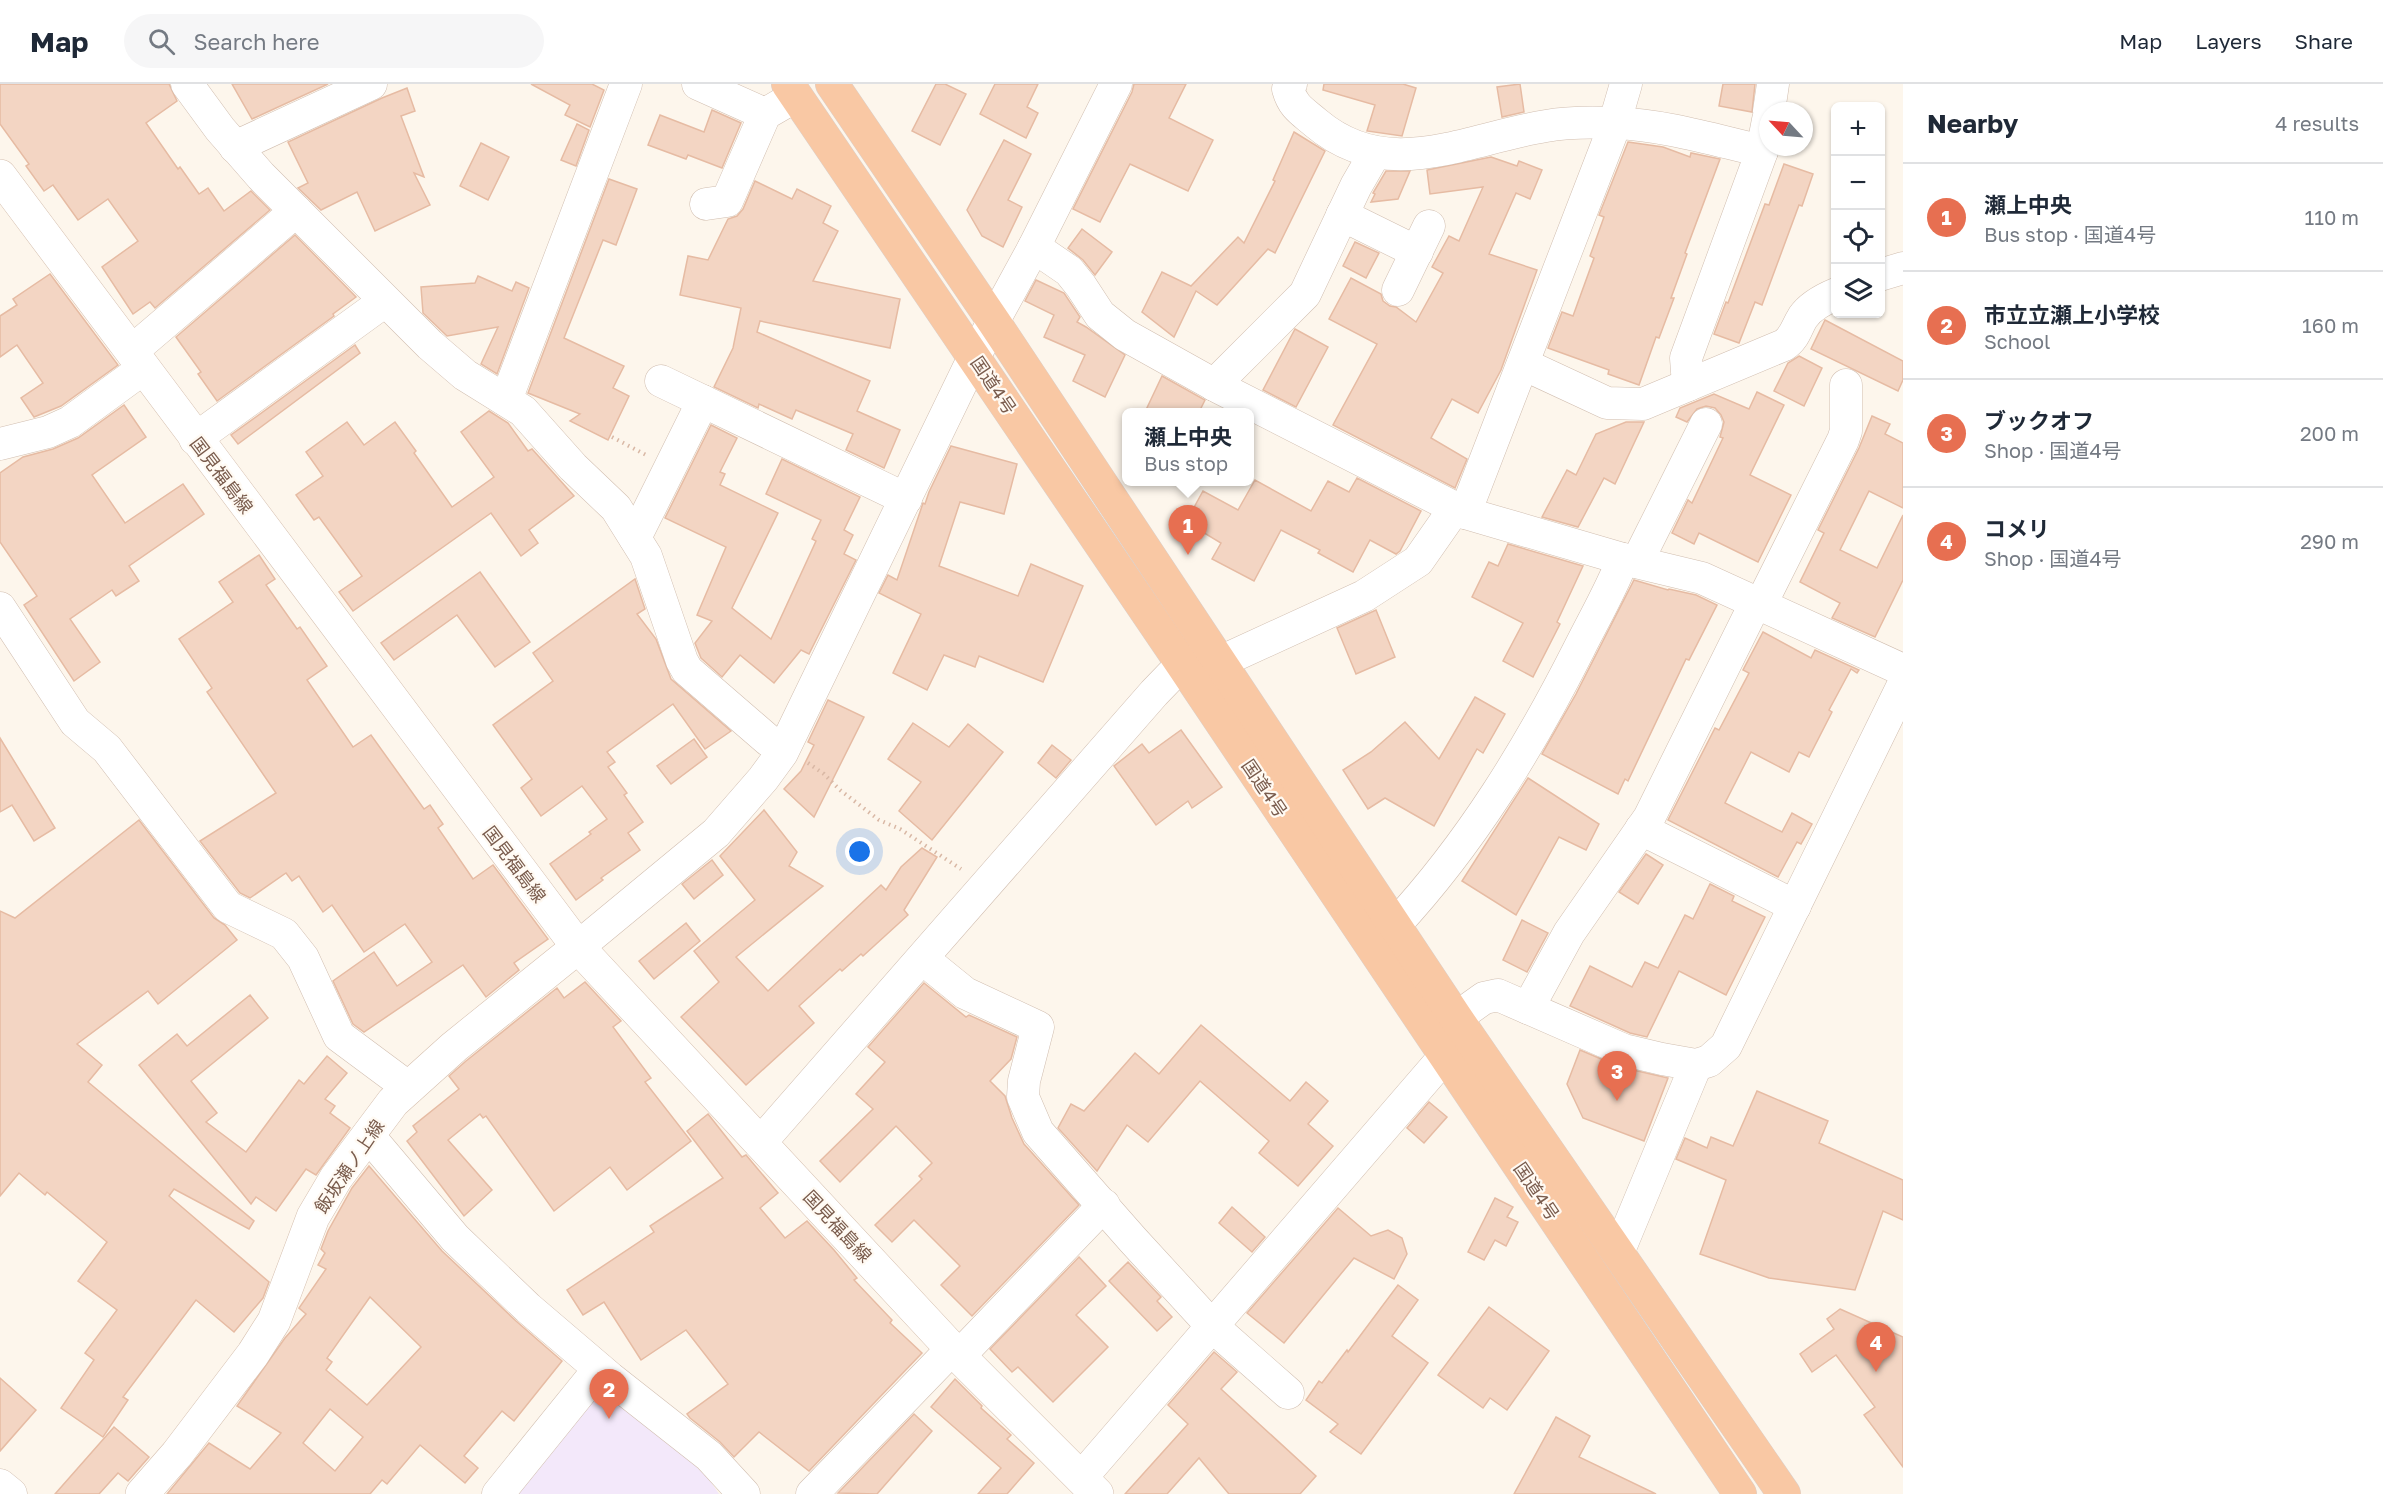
<!DOCTYPE html>
<meta charset="utf-8">
<style>
:root{--surface:#fff;--page:#f6f6f7;--text:#1f2937;--muted:#747a83;--line:#e0e1e3;--accent:#e76f51}
body{margin:0;font-family:"Golos Text","Noto Sans JP",sans-serif;background:var(--page);color:var(--text)}
.controls{position:absolute;right:18px;top:18px;display:grid;overflow:hidden;border-radius:9px;box-shadow:0 2px 4px #0004}
.controls button{width:54px;height:54px;display:grid;place-items:center;padding:0;border:0;border-bottom:2px solid var(--line);background:var(--surface);color:var(--text);font:30px sans-serif}
.compass{position:absolute;left:1759px;top:18px;width:54px;height:54px;border-radius:50%;background:var(--surface);box-shadow:0 2px 4px #0004;rotate:296deg}
.you{position:absolute;left:860px;top:768px;width:21px;height:21px;margin:-15px;border:4px solid #fff;border-radius:50%;background:#1a73e8;box-shadow:0 0 0 9px #1a73e833}
.badge{display:grid;place-items:center;width:39px;height:39px;border-radius:50%;background:var(--accent);color:#fff;font-size:20px;font-weight:700}
.pin{position:absolute;translate:-50% -50px;filter:drop-shadow(0 2px 3px #0008)}
.pin::after{content:'';position:absolute;top:32px;width:21px;height:18px;background:inherit;clip-path:polygon(0 0,100% 0,50% 100%)}
.popup{position:absolute;left:1122px;top:324px;width:132px;height:78px;box-sizing:border-box;display:grid;place-content:center;border-radius:9px;background:var(--surface);filter:drop-shadow(0 2px 4px #0005);font-size:20px;white-space:nowrap;color:var(--muted)}
.popup b{font-size:22px;color:var(--text)}
.popup::after{content:'';position:absolute;left:50%;top:100%;margin-left:-12px;border:12px solid transparent;border-top-color:var(--surface)}
.list{margin:0;padding:0;list-style:none}
h2{display:flex;justify-content:space-between;align-items:center;height:78px;margin:0;padding:0 24px;font-size:26px}
h2 small{font-size:20px;font-weight:400;color:var(--muted)}
.list li{display:grid;grid-template-columns:39px 1fr auto;gap:18px;align-items:center;box-sizing:border-box;height:108px;padding:0 24px;border-top:2px solid var(--line)}
.list b{display:block;font-size:22px;white-space:nowrap}
.list p{margin:0;font-size:20px;white-space:nowrap;color:var(--muted)}
.list em{font-size:20px;font-style:normal;color:var(--muted)}
.icon{flex:none;width:33px;height:33px;fill:none;stroke:currentColor;stroke-width:2;stroke-linecap:round;stroke-linejoin:round}
.map{position:relative;flex:none;width:1903px;height:1410px;overflow:hidden}
header{display:flex;align-items:center;gap:36px;box-sizing:border-box;height:84px;padding:0 30px;background:var(--surface);border-bottom:2px solid var(--line)}
header strong{font-size:28px}
nav{display:flex;gap:33px;margin-inline-start:auto;font-size:21px}
.search{width:420px;height:54px;background:var(--page);display:flex;align-items:center;gap:15px;box-sizing:border-box;padding:0 21px;border-radius:33px;color:var(--muted);font-size:22px}
main{display:flex}
aside{flex:1;background:var(--surface)}
.map>svg:first-child{display:block}
.education{fill:#f3e8fa}
.building{fill:#f3d5c3;stroke:#e6bba3;stroke-width:1.5;fill-rule:evenodd}
.lines{fill:none;stroke-linecap:round;stroke-linejoin:round}
.minor-casing{stroke:#d1beb0;stroke-width:33}
.secondary-casing{stroke:#d6c0b0;stroke-width:34}
.trunk-casing{stroke:#dad1cd;stroke-width:34}
.path{stroke:#d9b8a5;stroke-width:4;stroke-dasharray:1.5 4.5;stroke-linecap:butt}
.minor{stroke:#fff;stroke-width:32}
.secondary{stroke:#fff;stroke-width:33}
.trunk{stroke:#f9c8a4;stroke-width:33}
.labels{text-anchor:middle;dominant-baseline:central;stroke-width:4.5;stroke-linejoin:round;paint-order:stroke}
.street-label{font-size:18px;fill:#7a5c4d;stroke:#fffaf3}
</style>
<header>
<strong>Map</strong>
<div class="search"><svg class="icon" aria-label="search" viewBox="0 0 24 24"><circle cx="10" cy="10" r="6"/><path d="M15 15l6 6"/></svg>Search here</div>
<nav><a>Map</a><a>Layers</a><a>Share</a></nav>
</header>
<main>
<div class="map">
<svg width="1903" height="1410" viewBox="0 0 1903 1410">
<rect width="100%" height="100%" fill="#fdf6ec"/>
<!-- education -->
<polygon class="education" points="604,1303 679,1366 708,1394 719,1410 515,1410"/>
<!-- building -->
<g class="building">
<polygon points="0,0 169,0 177,17 146,39 178,85 180,83 199,110 208,104 224,127 251,107 270,126 155,224 150,218 133,230 102,183 138,157 108,115 78,136 53,101 44,107 26,82 29,80 0,40"/>
<polygon points="232,0 328,0 252,35"/>
<polygon points="531,0 592,0 604,6 590,43 565,31 570,21"/>
<polygon points="936,0 945,0 966,10 940,61 912,47"/>
<polygon points="995,0 1038,0 1027,23 1038,29 1026,54 980,30"/>
<polygon points="1134,0 1186,0 1169,34 1213,56 1188,107 1130,80 1100,138 1073,125 1132,8"/>
<polygon points="1324,0 1403,0 1416,4 1402,52 1367,47 1375,21 1323,6"/>
<polygon points="1520,0 1524,28 1502,33 1497,3"/>
<polygon points="1723,0 1755,0 1752,28 1719,22"/>
<polygon points="407,4 415,27 401,32 424,93 414,89 430,121 375,147 357,108 321,126 298,104 308,99 288,58 382,14"/>
<polygon points="712,26 741,39 722,84 688,71 686,75 648,61 660,31 704,48"/>
<polygon points="577,40 589,46 576,82 561,76"/>
<polygon points="1294,48 1325,67 1275,169 1268,165 1217,221 1196,207 1174,253 1142,228 1162,188 1191,202 1238,153 1244,159 1275,97 1273,96"/>
<polygon points="1004,56 1031,70 1008,116 1022,123 1003,163 982,152 967,126"/>
<polygon points="1628,58 1663,63 1690,73 1691,69 1720,75 1685,169 1687,170 1671,214 1674,214 1659,254 1656,253 1639,301 1608,290 1609,286 1548,264 1562,228 1573,232 1594,174 1590,172 1604,133 1599,131"/>
<polygon points="481,59 509,73 488,116 460,102"/>
<polygon points="1491,73 1517,82 1519,77 1542,86 1530,115 1516,109 1489,170 1537,186 1501,286 1478,329 1452,315 1431,354 1467,375 1455,404 1333,341 1377,260 1329,235 1351,194 1381,210 1383,217 1390,222 1396,223 1416,238 1443,189 1432,183 1449,152 1459,157 1483,103 1430,110 1427,86"/>
<polygon points="1784,80 1813,90 1802,122 1799,121 1762,221 1755,218 1739,259 1714,250 1726,218 1728,219 1765,120 1769,121"/>
<polygon points="1386,87 1410,87 1398,115 1371,118 1375,110 1373,109"/>
<polygon points="609,95 637,105 616,161 603,156 564,254 624,282 613,304 629,312 608,356 570,337 580,330 528,309"/>
<polygon points="755,97 792,115 797,105 831,122 823,139 838,147 813,197 900,215 890,264 760,237 757,248 870,297 857,327 900,346 884,384 846,366 853,350 796,326 792,335 759,320 758,324 714,303 733,264 741,224 680,211 688,172 708,176 728,135 737,132 743,125"/>
<polygon points="1082,145 1112,168 1095,191 1083,176 1068,164"/>
<polygon points="295,151 356,213 333,230 334,232 217,317 198,290 201,288 176,253"/>
<polygon points="1355,158 1379,169 1366,194 1343,182"/>
<polygon points="50,190 118,281 61,322 34,333 21,314 43,299 17,261 0,273 0,232 17,221 13,215"/>
<polygon points="478,192 512,207 516,198 529,204 497,290 481,280 498,243 447,252 423,229 421,203 475,199"/>
<polygon points="1036,196 1064,209 1080,233 1077,238 1086,243 1125,271 1105,313 1073,297 1085,271 1044,253 1054,231 1025,217"/>
<polygon points="1825,236 1903,277 1903,296 1898,307 1811,265"/>
<polygon points="1295,245 1328,263 1296,323 1263,306"/>
<polygon points="355,261 360,269 238,360 231,351"/>
<polygon points="1799,272 1822,284 1804,322 1774,307 1788,279"/>
<polygon points="1162,292 1205,316 1199,328 1145,328"/>
<polygon points="1757,308 1784,321 1750,391 1791,411 1758,478 1699,449 1694,460 1672,449 1688,416 1692,419 1723,354 1720,353 1724,338 1721,331 1715,324 1706,322 1697,325 1687,338 1676,333 1680,324 1714,310 1749,325"/>
<polygon points="124,321 146,353 92,391 125,439 183,400 204,430 129,482 139,497 116,512 112,506 70,535 100,578 74,597 24,521 37,512 0,458 0,389 23,373 53,365 78,354"/>
<polygon points="489,327 508,339 528,367 532,365 574,412 529,446 538,459 521,472 491,429 353,527 339,508 362,492 319,433 314,436 296,411 323,392 306,368 347,338 364,361 395,338 416,367 414,369 452,423 494,393 461,348"/>
<polygon points="1872,332 1890,340 1885,350 1903,359 1903,424 1869,407 1840,466 1877,484 1903,431 1903,496 1875,553 1832,534 1840,519 1800,498 1824,449 1818,446 1859,364"/>
<polygon points="1626,338 1644,338 1615,400 1604,394 1578,443 1542,433 1567,386 1576,391 1596,350"/>
<polygon points="711,341 737,354 720,388 725,390 720,401 778,429 732,524 771,555 816,457 812,455 821,436 766,410 782,375 860,413 844,446 853,451 844,470 856,476 809,570 801,566 774,599 740,571 722,593 701,574 695,559 712,537 697,531 726,463 665,434"/>
<polygon points="951,362 1017,380 1004,430 960,418 939,482 1018,512 1031,480 1083,502 1043,598 979,572 975,583 944,571 927,606 893,589 921,530 879,509 888,491 897,496 921,425 923,419 925,420 929,408"/>
<polygon points="1357,394 1421,427 1400,467 1396,470 1370,456 1353,488 1318,469 1320,466 1281,446 1254,497 1212,475 1221,459 1186,438 1203,407 1238,426 1255,396 1311,427 1328,397 1349,408"/>
<polygon points="1508,460 1583,482 1557,538 1560,540 1533,593 1503,577 1523,539 1472,513 1489,478 1498,482"/>
<polygon points="259,471 275,495 266,501 297,545 300,543 327,582 307,596 353,663 371,651 424,725 430,721 443,740 438,744 473,795 493,781 548,855 514,879 519,886 486,913 463,881 364,948 353,940 333,897 374,868 397,902 432,878 405,840 364,868 332,821 323,828 299,792 292,797 286,789 250,814 240,809 200,757 276,709 207,608 212,604 179,555 233,518 219,498"/>
<polygon points="480,488 530,558 495,583 457,531 394,576 381,559"/>
<polygon points="635,495 645,525 637,530 656,555 671,595 731,647 705,665 673,620 607,668 615,678 608,683 627,709 624,711 643,738 628,749 640,766 601,794 603,796 576,816 550,780 591,750 589,748 607,735 582,702 541,732 521,704 532,695 493,641 553,597 533,569"/>
<polygon points="1634,496 1668,506 1669,505 1696,511 1717,521 1689,576 1686,575 1628,697 1625,695 1618,710 1542,670 1576,610"/>
<polygon points="1376,526 1395,573 1356,590 1337,544"/>
<polygon points="1763,548 1811,574 1815,566 1859,586 1857,589 1851,585 1829,626 1832,628 1809,673 1799,668 1789,688 1751,668 1725,719 1782,748 1792,729 1812,740 1801,760 1797,758 1778,793 1668,736 1715,644 1719,646 1749,589 1743,586"/>
<polygon points="1475,613 1505,630 1483,669 1477,665 1434,742 1385,714 1368,725 1343,686 1371,668 1405,638 1439,675"/>
<polygon points="828,616 864,633 814,733 784,705 801,687 814,661 808,658"/>
<polygon points="913,639 949,663 968,640 1003,668 932,756 899,727 921,698 888,675"/>
<polygon points="1181,646 1222,703 1192,724 1188,717 1156,741 1114,682 1142,660 1149,669"/>
<polygon points="0,654 55,744 34,757 12,721 0,728"/>
<polygon points="694,655 707,673 671,700 657,682"/>
<polygon points="1052,661 1071,676 1056,694 1038,679"/>
<polygon points="1528,694 1599,740 1586,766 1559,753 1516,831 1462,797"/>
<polygon points="764,726 797,768 789,782 823,802 736,873 768,907 881,801 886,806 901,783 922,764 937,773 904,826 908,831 863,872 861,870 842,887 840,885 799,922 814,939 746,1001 681,933 719,898 694,867 755,816 720,772"/>
<polygon points="139,736 214,834 225,841 237,856 158,920 148,907 77,960 102,981 88,998 254,1137 249,1145 174,1105 169,1112 269,1198 263,1214 234,1248 196,1216 123,1313 128,1316 103,1353 61,1324 94,1276 85,1269 117,1226 78,1197 107,1158 47,1108 45,1111 19,1089 0,1112 0,827 15,834"/>
<polygon points="1646,770 1663,781 1638,820 1619,808"/>
<polygon points="712,776 723,791 694,815 682,800"/>
<polygon points="1710,800 1734,812 1732,817 1765,833 1726,911 1679,887 1647,953 1630,949 1570,922 1590,882 1632,903 1645,878 1658,884 1685,831 1693,835"/>
<polygon points="1522,836 1548,849 1527,888 1503,876"/>
<polygon points="686,839 700,857 654,895 639,877"/>
<polygon points="585,898 621,937 613,943 651,994 645,998 691,1057 627,1106 610,1083 554,1127 486,1032 483,1034 480,1030 448,1056 492,1106 464,1132 407,1057 417,1048 413,1042 459,1005 449,992 466,977 557,904 564,914"/>
<polygon points="924,899 966,933 969,931 1017,953 1011,975 990,997 1005,1012 1012,1034 1024,1060 1079,1121 972,1232 941,1201 960,1182 914,1136 892,1158 875,1141 922,1095 919,1092 932,1079 896,1042 840,1098 820,1077 873,1025 856,1010 885,978 868,963"/>
<polygon points="250,911 268,934 191,997 217,1029 206,1038 246,1068 299,996 304,1000 327,972 347,989 325,1015 335,1022 330,1029 350,1044 316,1091 306,1085 276,1127 256,1113 251,1120 139,981 177,950 187,962"/>
<polygon points="1201,941 1290,1017 1306,998 1328,1017 1308,1040 1333,1062 1298,1102 1259,1069 1269,1057 1200,997 1148,1058 1127,1041 1097,1087 1058,1044 1071,1020 1084,1027 1135,969 1159,990"/>
<polygon points="1580,966 1620,983 1668,994 1644,1057 1583,1034 1567,1000"/>
<polygon points="1757,1007 1828,1037 1819,1059 1903,1096 1903,1136 1883,1127 1855,1206 1769,1194 1700,1170 1726,1096 1676,1075 1685,1054 1707,1064 1711,1053 1733,1062"/>
<polygon points="1429,1018 1447,1033 1424,1059 1407,1044"/>
<polygon points="708,1030 742,1073 746,1071 778,1109 760,1124 785,1154 807,1137 834,1166 857,1194 854,1196 892,1236 890,1239 922,1269 809,1387 759,1348 734,1373 720,1358 690,1334 687,1330 728,1300 686,1246 641,1276 604,1218 583,1231 567,1206 654,1148 650,1142 723,1094 687,1047"/>
<path d="M369 1082 442 1167 516 1237 562 1277 514 1337 502 1327 464 1372 478 1384 465 1399 420 1361 387 1400 382 1396 370 1410H167L209 1359 250 1385 281 1349 237 1322 285 1254 306 1230 299 1224 326 1185 318 1181 325 1169 321 1165 328 1147 352 1104ZM370 1213 421 1263 367 1321 326 1286 332 1278 327 1274ZM330 1325 363 1353 335 1387 303 1359Z"/>
<polygon points="1495,1114 1513,1123 1507,1133 1518,1138 1506,1162 1495,1156 1484,1176 1468,1168"/>
<polygon points="1232,1123 1265,1153 1252,1168 1219,1139"/>
<polygon points="1338,1124 1371,1152 1388,1146 1402,1154 1407,1170 1394,1195 1354,1174 1284,1259 1247,1229"/>
<polygon points="1079,1173 1106,1202 1076,1231 1108,1263 1053,1318 1018,1283 1012,1288 990,1265"/>
<polygon points="1128,1178 1161,1213 1157,1217 1172,1233 1157,1247 1109,1197"/>
<polygon points="1398,1201 1418,1216 1392,1252 1428,1279 1361,1370 1330,1348 1338,1340 1306,1316 1319,1297 1322,1299 1347,1266 1348,1268"/>
<polygon points="1489,1223 1549,1267 1507,1326 1490,1314 1483,1324 1438,1291"/>
<polygon points="1840,1225 1903,1253 1903,1383 1864,1331 1875,1323 1836,1271 1812,1288 1800,1270 1834,1245 1827,1235"/>
<polygon points="1214,1268 1237,1288 1221,1305 1316,1392 1300,1410 1229,1410 1199,1374 1167,1410 1125,1410 1188,1340 1168,1321"/>
<polygon points="0,1294 36,1326 0,1367"/>
<polygon points="955,1295 982,1322 981,1324 1011,1351 1007,1355 1034,1379 1007,1410 978,1410 1001,1384 931,1323"/>
<polygon points="914,1330 932,1347 877,1410 838,1409"/>
<polygon points="1556,1333 1590,1352 1579,1373 1656,1410 1514,1410"/>
<polygon points="114,1343 149,1373 128,1397 118,1389 99,1410 55,1410"/>
</g>
<g class="lines">
<defs>
<g id="minor">
<polyline points="187,0 220,45 261,92 430,261 465,291 523,327 573,383 616,424 646,472 682,577 687,586 768,656 783,665"/>
<polyline points="698,0 765,30"/>
<path d="M1291 0 1288 5C1293 23 1302 27 1316 39 1388 100 1465 55 1546 42 1568 38 1593 38 1615 39 1665 41 1714 56 1762 67L1686 274 1688 301"/>
<polyline points="1769,27 1773,0"/>
<polyline points="235,63 371,0"/>
<polyline points="1762,67 1768,36"/>
<polyline points="706,120 727,117 765,30 796,12"/>
<polyline points="1342,131 1417,168"/>
<polyline points="1034,163 1069,187 1081,202 1100,231 1125,251 1220,304 1465,429 1623,475 1702,494 1903,586"/>
<polyline points="1880,191 1903,184"/>
<polyline points="1398,206 1429,142"/>
<polyline points="132,267 296,127"/>
<path d="M1523 280 1607 319 1643 320 1784 261C1795 254 1796 244 1803 233 1810 223 1824 215 1836 210"/>
<polyline points="661,297 906,415"/>
<polyline points="1214,301 1305,210 1356,102 1375,69"/>
<polyline points="506,316 626,0"/>
<polyline points="195,355 385,217"/>
<polyline points="0,360 48,348 70,338 144,284"/>
<polyline points="1465,429 1612,48 1626,0"/>
<polyline points="635,454 703,317"/>
<polyline points="1637,478 1706,340"/>
<polyline points="1760,522 1843,356 1846,347 1846,301"/>
<polyline points="0,524 75,638 107,665 228,823 284,850 303,874 339,952 409,1004"/>
<polyline points="1220,578 1364,512 1418,477 1455,424"/>
<polyline points="1641,745 1795,822"/>
<path d="M1395 841C1471 759 1529 664 1579 565 1594 535 1611 506 1623 475"/>
<polyline points="578,863 716,749 763,695 782,669 974,273 1034,163 1116,0"/>
<polyline points="923,875 965,909 1038,943 1024,997 1023,1013 1038,1048 1133,1156 1212,1242 1288,1309"/>
<polyline points="1528,924 1569,849 1649,734 1755,520"/>
<polyline points="1456,934 1484,914 1498,911 1624,966 1662,975 1696,981 1709,977 1726,962 1903,601"/>
<polyline points="368,1051 455,1154 528,1224 610,1294 709,1372 744,1410"/>
<polyline points="760,1059 1154,609 1182,580"/>
<polyline points="1618,1169 1696,981"/>
<polyline points="959,1272 1104,1121"/>
<polyline points="1081,1394 1446,971"/>
<polyline points="0,1401 11,1410"/>
<polyline points="498,1410 599,1285"/>
<polyline points="812,1410 952,1265"/>
</g>
<g id="secondary">
<polyline points="0,92 578,863 952,1265 1097,1410"/>
<polyline points="142,1410 177,1370 253,1270 274,1237 313,1133 336,1094 393,1018 454,963 578,863"/>
</g>
<g id="trunk">
<polyline points="788,0 1182,580 1740,1410"/>
<polyline points="832,0 994,238 1456,934 1784,1410"/>
</g>
</defs>
<!-- minor casing -->
<use href="#minor" class="minor-casing"/>
<!-- secondary casing -->
<use href="#secondary" class="secondary-casing"/>
<!-- trunk casing -->
<use href="#trunk" class="trunk-casing"/>
<!-- path -->
<g class="path">
<polyline points="612,353 646,371"/>
<polyline points="808,679 824,690 840,706 879,736 900,745 961,785"/>
</g>
<!-- minor -->
<use href="#minor" class="minor"/>
<!-- secondary -->
<use href="#secondary" class="secondary"/>
<!-- trunk -->
<use href="#trunk" class="trunk"/>
</g>
<g class="labels">
<!-- street labels -->
<g class="street-label">
<text transform="translate(994 301) rotate(56)">国道4号</text>
<text transform="translate(222 391) rotate(53)">国見福島線</text>
<text transform="translate(1265 704) rotate(56)">国道4号</text>
<text transform="translate(515 780) rotate(53)">国見福島線</text>
<text transform="translate(349 1082) rotate(-56)">飯坂瀬ノ上線</text>
<text transform="translate(1537 1107) rotate(56)">国道4号</text>
<text transform="translate(838 1142) rotate(47)">国見福島線</text>
</g>
</g>
</svg>
<div class="controls">
<button>+</button>
<button>−</button>
<button><svg class="icon" aria-label="locate" viewBox="0 0 24 24"><circle cx="12" cy="12" r="6"/><path d="M12 2v4M12 18v4M2 12h4M18 12h4"/></svg></button>
<button><svg class="icon" aria-label="layers" viewBox="0 0 24 24"><path d="M12 4l9 5-9 5-9-5zM3 14l9 5 9-5"/></svg></button>
</div>
<svg class="compass" viewBox="-18 -18 36 36"><path d="M0-13l5 13h-10z" fill="#e53935"/><path d="M0 13l5-13h-10z" fill="#747a83"/></svg>
<div class="you"></div>
<div class="pin badge" style="left:1188px;top:471px">1</div>
<div class="popup"><b>瀬上中央</b>Bus stop</div>
<div class="pin badge" style="left:609px;top:1335px">2</div>
<div class="pin badge" style="left:1617px;top:1017px">3</div>
<div class="pin badge" style="left:1876px;top:1288px">4</div>
</div>
<aside>
<h2>Nearby<small>4 results</small></h2>
<ul class="list">
<li><span class="badge">1</span><div><b>瀬上中央</b><p>Bus stop · 国道4号</p></div><em>110 m</em></li>
<li><span class="badge">2</span><div><b>市立立瀬上小学校</b><p>School</p></div><em>160 m</em></li>
<li><span class="badge">3</span><div><b>ブックオフ</b><p>Shop · 国道4号</p></div><em>200 m</em></li>
<li><span class="badge">4</span><div><b>コメリ</b><p>Shop · 国道4号</p></div><em>290 m</em></li>
</ul>
</aside>
</main>
